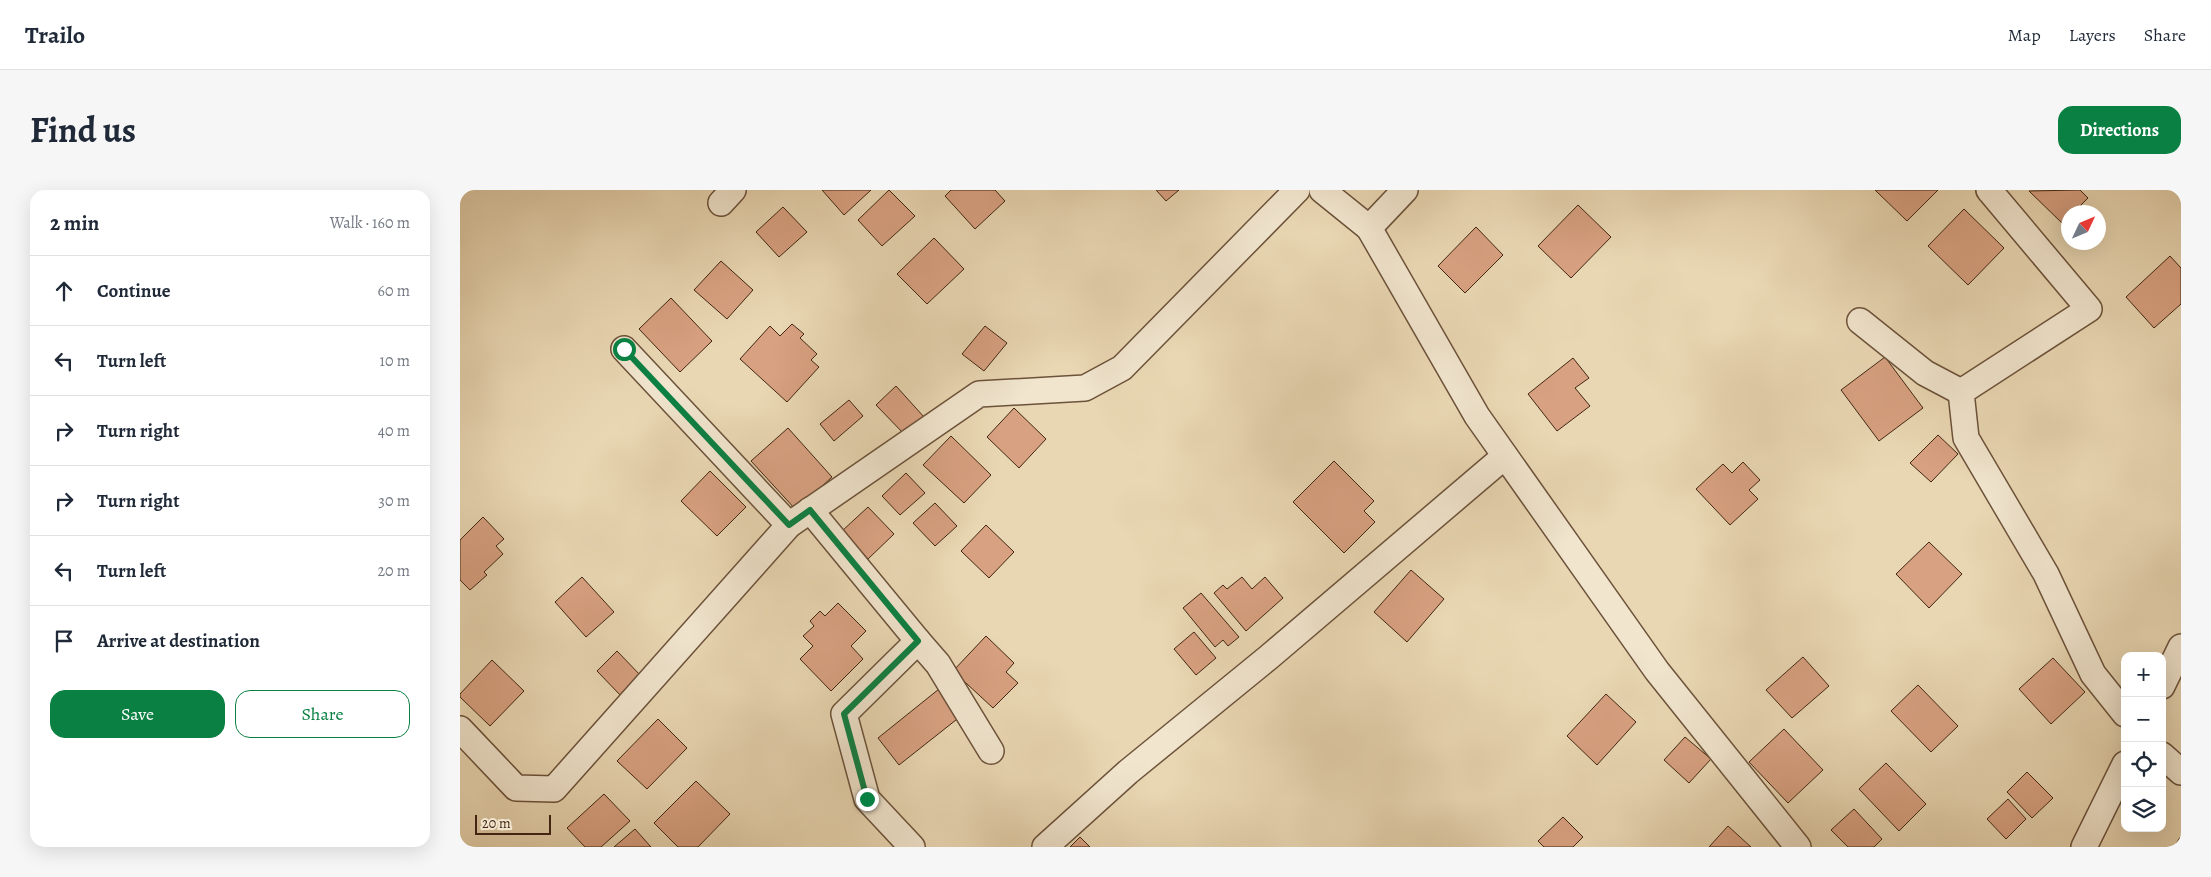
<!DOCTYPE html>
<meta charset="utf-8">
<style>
:root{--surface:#fff;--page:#f6f6f7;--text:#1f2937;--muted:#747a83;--line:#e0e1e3;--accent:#0b8043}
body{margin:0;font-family:Alegreya,serif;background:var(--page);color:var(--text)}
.controls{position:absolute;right:15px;bottom:15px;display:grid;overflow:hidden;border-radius:10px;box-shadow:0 5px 20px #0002}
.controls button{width:45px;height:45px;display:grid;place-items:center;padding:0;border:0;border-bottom:1px solid var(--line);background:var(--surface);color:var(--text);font:25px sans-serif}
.compass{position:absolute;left:1601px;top:15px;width:45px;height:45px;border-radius:50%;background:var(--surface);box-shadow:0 5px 20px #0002;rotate:46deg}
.scale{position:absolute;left:15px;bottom:12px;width:76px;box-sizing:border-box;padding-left:5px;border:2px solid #422612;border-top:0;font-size:14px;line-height:18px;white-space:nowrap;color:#422612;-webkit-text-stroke:4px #f1e5ce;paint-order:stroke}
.stop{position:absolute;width:15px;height:15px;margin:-11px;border:4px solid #0b8043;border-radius:50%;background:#fff}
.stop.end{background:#0b8043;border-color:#fff;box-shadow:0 1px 5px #0008}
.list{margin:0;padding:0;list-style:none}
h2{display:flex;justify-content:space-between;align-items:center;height:65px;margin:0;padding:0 20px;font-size:21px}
h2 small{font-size:16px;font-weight:400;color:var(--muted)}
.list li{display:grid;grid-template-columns:32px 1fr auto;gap:15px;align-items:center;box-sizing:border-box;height:70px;padding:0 20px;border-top:1px solid var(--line)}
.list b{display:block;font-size:19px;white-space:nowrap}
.list em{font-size:16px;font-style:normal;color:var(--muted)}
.actions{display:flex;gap:10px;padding:15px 20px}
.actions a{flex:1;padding:11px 0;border:1px solid var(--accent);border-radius:15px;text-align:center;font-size:18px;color:var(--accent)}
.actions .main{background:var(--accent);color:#fff}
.icon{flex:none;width:28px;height:28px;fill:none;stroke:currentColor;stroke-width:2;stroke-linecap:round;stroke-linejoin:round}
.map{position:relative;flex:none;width:1721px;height:657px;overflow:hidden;border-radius:15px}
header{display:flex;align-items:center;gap:30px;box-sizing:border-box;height:70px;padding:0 25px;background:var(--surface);border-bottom:1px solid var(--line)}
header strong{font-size:24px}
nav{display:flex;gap:28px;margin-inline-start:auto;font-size:18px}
.intro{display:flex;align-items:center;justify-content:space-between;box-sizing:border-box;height:120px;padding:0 30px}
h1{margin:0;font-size:35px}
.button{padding:12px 22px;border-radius:15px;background:var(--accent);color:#fff;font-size:18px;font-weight:700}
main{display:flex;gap:30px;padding:0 30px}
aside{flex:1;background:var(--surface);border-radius:15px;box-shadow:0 5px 20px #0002}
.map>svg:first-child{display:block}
.building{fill:#d8a181;stroke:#422612}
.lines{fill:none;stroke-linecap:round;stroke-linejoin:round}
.minor-casing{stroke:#6c523a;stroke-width:28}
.minor{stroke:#f1e5ce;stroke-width:25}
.rail-casing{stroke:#422612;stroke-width:5.5}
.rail{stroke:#f1e5ce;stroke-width:4;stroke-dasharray:11;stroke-linecap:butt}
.route{stroke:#0b8043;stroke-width:6}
</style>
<header>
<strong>Trailo</strong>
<nav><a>Map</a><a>Layers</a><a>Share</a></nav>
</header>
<div class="intro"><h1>Find us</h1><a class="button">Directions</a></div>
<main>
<aside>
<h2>2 min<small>Walk · 160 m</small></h2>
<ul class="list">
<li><svg class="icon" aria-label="ahead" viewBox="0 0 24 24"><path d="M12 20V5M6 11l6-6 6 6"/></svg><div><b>Continue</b></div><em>60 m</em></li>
<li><svg class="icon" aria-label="left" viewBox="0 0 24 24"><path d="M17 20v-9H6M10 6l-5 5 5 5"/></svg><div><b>Turn left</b></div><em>10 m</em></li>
<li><svg class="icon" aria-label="right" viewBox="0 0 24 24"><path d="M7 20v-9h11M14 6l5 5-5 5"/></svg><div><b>Turn right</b></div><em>40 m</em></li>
<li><svg class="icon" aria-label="right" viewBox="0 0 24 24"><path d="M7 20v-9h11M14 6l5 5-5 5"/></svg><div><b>Turn right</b></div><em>30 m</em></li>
<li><svg class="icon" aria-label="left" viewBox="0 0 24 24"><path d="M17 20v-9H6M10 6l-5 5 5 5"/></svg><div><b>Turn left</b></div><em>20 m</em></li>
<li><svg class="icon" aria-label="arrive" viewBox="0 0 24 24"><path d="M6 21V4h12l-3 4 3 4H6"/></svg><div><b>Arrive at destination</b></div></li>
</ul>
<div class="actions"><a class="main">Save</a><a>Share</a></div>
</aside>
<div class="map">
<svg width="1721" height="657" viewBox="0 0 1721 657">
<rect width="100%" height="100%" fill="#e9d7b3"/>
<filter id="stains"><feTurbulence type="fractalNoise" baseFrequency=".004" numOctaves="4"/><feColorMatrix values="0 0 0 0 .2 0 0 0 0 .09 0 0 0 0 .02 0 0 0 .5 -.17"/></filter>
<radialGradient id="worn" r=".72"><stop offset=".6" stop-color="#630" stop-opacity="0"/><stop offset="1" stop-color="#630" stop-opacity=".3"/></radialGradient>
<!-- building -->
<g class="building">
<polygon points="362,0 411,0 384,25"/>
<polygon points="429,0 455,26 422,56 398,30"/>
<polygon points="491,0 535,0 545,11 515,39 485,6"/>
<polygon points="696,0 719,0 706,11"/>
<polygon points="1415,0 1478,0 1447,31"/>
<polygon points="1620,0 1628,8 1614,22 1608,22 1608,29 1603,34 1569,1"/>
<polygon points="1118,15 1151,47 1111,88 1078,56"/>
<polygon points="323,17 347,42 319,67 296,42"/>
<polygon points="1504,19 1544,58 1508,95 1468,56"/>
<polygon points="1016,37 1043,65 1005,103 978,76"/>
<polygon points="474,48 504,79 467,114 437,84"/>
<polygon points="1710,66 1721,78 1721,114 1694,138 1666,107"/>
<polygon points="261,71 293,100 267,129 234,100"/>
<polygon points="211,108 252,151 220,182 179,139"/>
<polygon points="332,134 344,144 340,148 357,164 351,170 359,177 327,212 280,169 310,136 320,146"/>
<polygon points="525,136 547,153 524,181 502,164"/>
<polygon points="1425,167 1463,218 1419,251 1381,200"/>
<polygon points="1113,168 1129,188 1115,198 1130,216 1097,241 1068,204"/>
<polygon points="436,196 464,227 445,245 416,215"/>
<polygon points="389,210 403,226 374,251 360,234"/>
<polygon points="554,218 586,249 559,278 527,247"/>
<polygon points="328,238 372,287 336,320 291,271"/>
<polygon points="1478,245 1498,264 1471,292 1450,273"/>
<polygon points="491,246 531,285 504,313 463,275"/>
<polygon points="874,271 914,311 904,321 915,332 884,363 833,312"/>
<polygon points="1283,272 1300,290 1289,300 1298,309 1270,335 1236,299 1263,274 1272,283"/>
<polygon points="250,281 286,317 257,346 221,311"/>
<polygon points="446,283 465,303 440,325 422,306"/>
<polygon points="475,313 497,336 475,356 453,333"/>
<polygon points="408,317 434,344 408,369 382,341"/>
<polygon points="23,327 44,349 36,356 43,364 24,382 27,385 10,400 0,390 0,350"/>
<polygon points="526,335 554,362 529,388 501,361"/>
<polygon points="1469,352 1502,384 1469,418 1436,384"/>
<polygon points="951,380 984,409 947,452 914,422"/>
<polygon points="122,387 154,422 126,447 95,412"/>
<polygon points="782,387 792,399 805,387 823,408 786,441 754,403 763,395 767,399"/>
<polygon points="741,403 779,447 768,456 763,450 755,457 723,418"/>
<polygon points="378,413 406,441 391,456 403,469 371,501 340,469 353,456 343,446 354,436 350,431 360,421 365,426"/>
<polygon points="734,442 756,468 736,485 714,459"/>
<polygon points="526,446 554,473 546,482 558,493 533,518 493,481"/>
<polygon points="157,461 182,487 162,507 137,481"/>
<polygon points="1343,467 1369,496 1332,528 1306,500"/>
<polygon points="1593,468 1625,502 1591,534 1559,499"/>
<polygon points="32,470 64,501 30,536 0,507 0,504"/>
<polygon points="1458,495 1498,536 1471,562 1431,521"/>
<polygon points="479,499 501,526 439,575 418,548"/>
<polygon points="1146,504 1176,532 1137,575 1107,546"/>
<polygon points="198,529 227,558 187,599 157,571"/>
<polygon points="1324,539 1363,580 1328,613 1289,572"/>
<polygon points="1225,547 1251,569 1229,593 1204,570"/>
<polygon points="1426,573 1466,614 1439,641 1399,599"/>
<polygon points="1567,582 1593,608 1572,628 1547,602"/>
<polygon points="236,591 270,624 238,657 218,657 194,633"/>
<polygon points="144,604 170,631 141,657 125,657 107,638"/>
<polygon points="1548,609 1566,629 1546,649 1527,629"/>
<polygon points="1394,619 1422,649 1414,657 1388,657 1371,640"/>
<polygon points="1103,627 1123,647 1113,657 1084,657 1078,651"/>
<polygon points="1268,636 1291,657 1249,657"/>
<polygon points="175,639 191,657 154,657"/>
<polygon points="620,647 630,657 610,657"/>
</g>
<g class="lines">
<defs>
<g id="minor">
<polyline points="862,0 909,38 945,0"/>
<polyline points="1529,0 1629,119 1501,202 1506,248 1586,384 1633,484 1665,524"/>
<polyline points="261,13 273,0"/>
<polyline points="909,38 1017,226 1197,481 1338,657"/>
<polyline points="1400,131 1465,183 1501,202"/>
<polyline points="164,159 329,335"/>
<polyline points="350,320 458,451 384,524 407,609 452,657"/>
<polyline points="458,451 478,474 531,561"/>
<polyline points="1702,496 1721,457"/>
<polyline points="0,539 56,598 94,599 329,335 519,204 625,198 662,178 837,0"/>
<polyline points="1702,565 1721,582"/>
<polyline points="585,657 668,582 809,467 1045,266"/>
<polyline points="1624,657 1665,574"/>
</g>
</defs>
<!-- minor casing -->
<use href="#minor" class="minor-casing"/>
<!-- minor -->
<use href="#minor" class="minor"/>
<defs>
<polyline id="rail" points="1717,657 1721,650"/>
</defs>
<!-- rail casing -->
<use href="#rail" class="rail-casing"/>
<!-- rail -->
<use href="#rail" class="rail"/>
</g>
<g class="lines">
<!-- route -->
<polyline class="route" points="164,159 329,335 350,320 458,451 384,524 407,609"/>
</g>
<rect width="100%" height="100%" filter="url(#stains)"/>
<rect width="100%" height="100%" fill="url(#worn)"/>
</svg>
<div class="controls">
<button>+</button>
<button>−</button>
<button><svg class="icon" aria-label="locate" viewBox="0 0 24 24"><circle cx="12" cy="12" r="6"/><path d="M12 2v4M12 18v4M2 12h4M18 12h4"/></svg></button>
<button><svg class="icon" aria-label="layers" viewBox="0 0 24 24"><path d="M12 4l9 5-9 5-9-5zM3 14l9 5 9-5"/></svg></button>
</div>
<svg class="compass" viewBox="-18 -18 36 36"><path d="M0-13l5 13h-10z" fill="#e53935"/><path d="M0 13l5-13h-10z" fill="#747a83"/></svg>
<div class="scale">20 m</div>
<div class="stop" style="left:164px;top:159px"></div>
<div class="stop end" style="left:407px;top:609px"></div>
</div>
</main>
